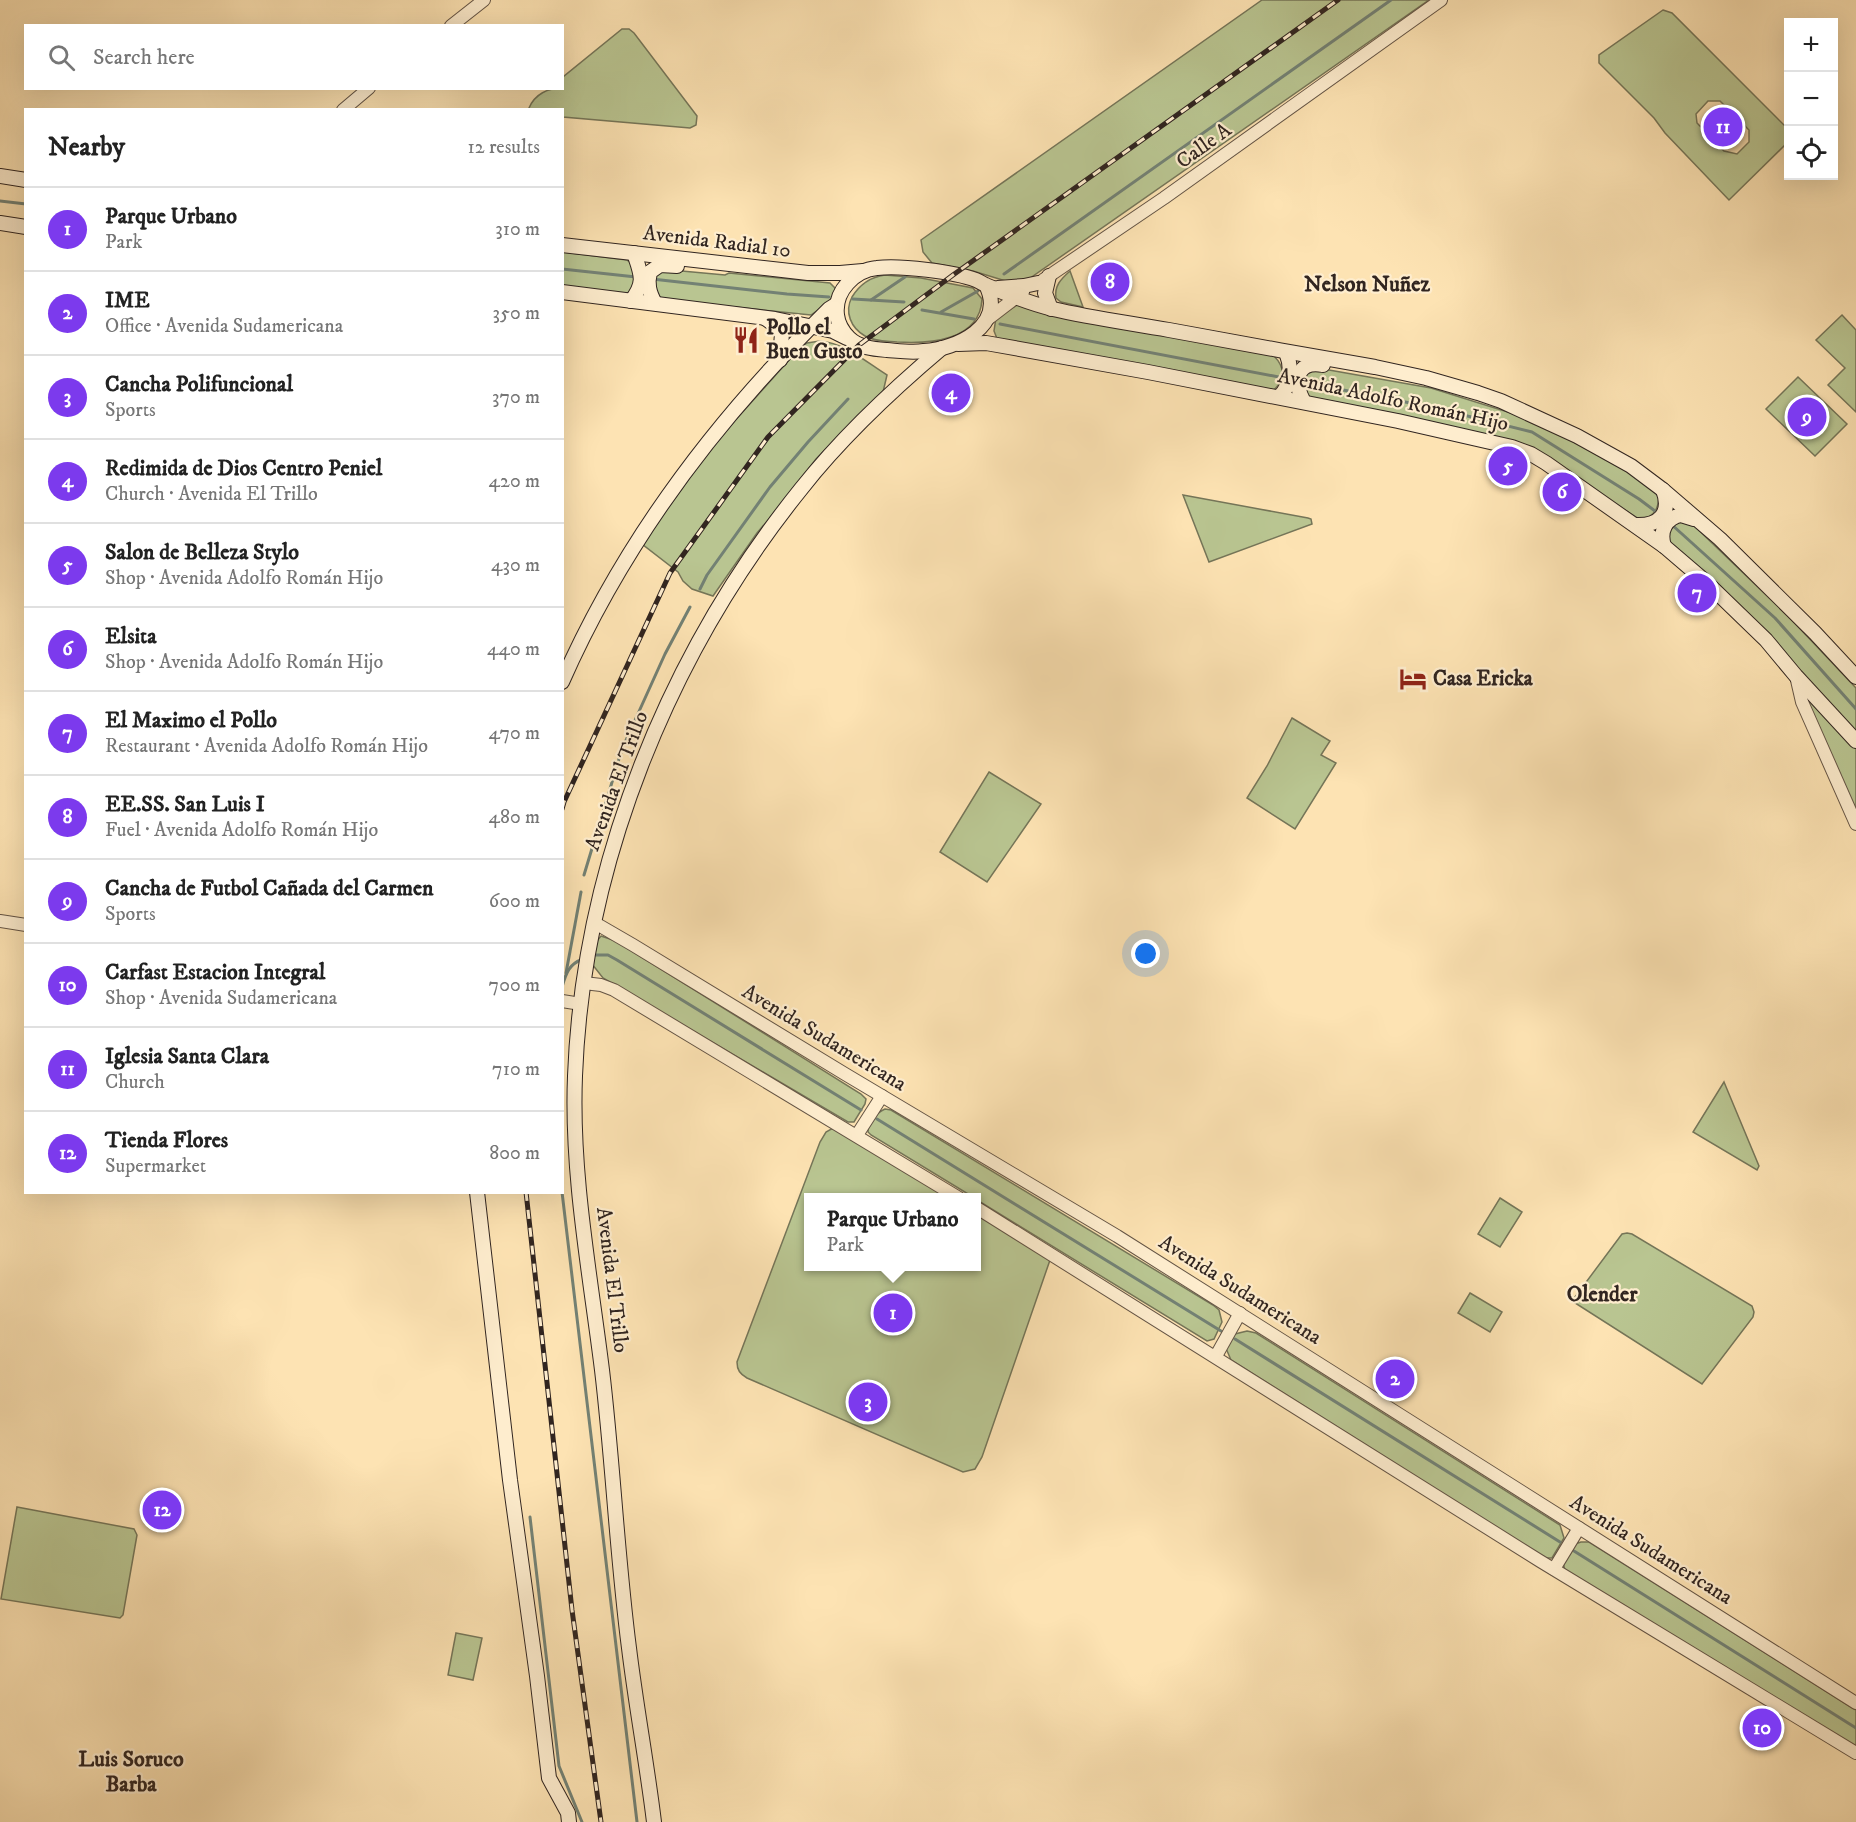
<!DOCTYPE html>
<meta charset="utf-8">
<style>
:root{--surface:#fff;--page:#f6f6f6;--text:#222;--muted:#767676;--line:#e0e0e0;--accent:#7c3aed}
body{margin:0;font-family:"IM FELL DW Pica",serif;background:var(--page);color:var(--text)}
.controls{position:absolute;right:18px;top:18px;display:grid;overflow:hidden;border-radius:0px;box-shadow:0 6px 24px #0002}
.controls button{width:54px;height:54px;display:grid;place-items:center;padding:0;border:0;border-bottom:2px solid var(--line);background:var(--surface);color:var(--text);font:30px sans-serif}
.you{position:absolute;left:1146px;top:954px;width:21px;height:21px;margin:-15px;border:4px solid #fff;border-radius:50%;background:#1a73e8;box-shadow:0 0 0 9px #1a73e833}
.badge{display:grid;place-items:center;width:39px;height:39px;border-radius:50%;background:var(--accent);color:#fff;font-size:20px;font-weight:700}
.pin{position:absolute;translate:-50% -50%;border:3px solid #fff;box-shadow:0 2px 6px #0006}
.popup{position:absolute;left:804px;top:1193px;width:177px;height:78px;box-sizing:border-box;display:grid;place-content:center;border-radius:0px;background:var(--surface);filter:drop-shadow(0 2px 4px #0005);font-size:20px;white-space:nowrap;color:var(--muted)}
.popup b{font-size:22px;color:var(--text)}
.popup::after{content:'';position:absolute;left:50%;top:100%;margin-left:-12px;border:12px solid transparent;border-top-color:var(--surface)}
.list{margin:0;padding:0;list-style:none}
h2{display:flex;justify-content:space-between;align-items:center;height:78px;margin:0;padding:0 24px;font-size:26px}
h2 small{font-size:20px;font-weight:400;color:var(--muted)}
.list li{display:grid;grid-template-columns:39px 1fr auto;gap:18px;align-items:center;box-sizing:border-box;height:84px;padding:0 24px;border-top:2px solid var(--line)}
.list b{display:block;font-size:22px;white-space:nowrap}
.list p{margin:0;font-size:20px;white-space:nowrap;color:var(--muted)}
.list em{font-size:20px;font-style:normal;color:var(--muted)}
.icon{flex:none;width:33px;height:33px;fill:none;stroke:currentColor;stroke-width:2;stroke-linecap:round;stroke-linejoin:round}
.map{position:relative;flex:none;width:1856px;height:1822px;overflow:hidden}
.search{position:absolute;background:var(--surface);box-shadow:0 6px 24px #0002;left:24px;top:24px;width:540px;height:66px;display:flex;align-items:center;gap:15px;box-sizing:border-box;padding:0 21px;border-radius:0px;color:var(--muted);font-size:22px}
.panel{position:absolute;background:var(--surface);box-shadow:0 6px 24px #0002;left:24px;top:108px;width:540px;height:1086px;border-radius:0px}
.map>svg:first-child{display:block}
.green{fill:#b9c591;stroke:#757558;stroke-width:1.5;fill-rule:evenodd}
.lines{fill:none;stroke-linecap:round;stroke-linejoin:round}
.stream{stroke:#738174;stroke-width:3}
.tertiary-casing{stroke:#645445;stroke-width:14}
.secondary-casing{stroke:#312520;stroke-width:16}
.tertiary{stroke:#feedce;stroke-width:12}
.secondary{stroke:#feedce;stroke-width:14}
.rail-casing{stroke:#312520;stroke-width:5}
.rail{stroke:#feedce;stroke-width:3;stroke-dasharray:9;stroke-linecap:butt}
.labels{text-anchor:middle;dominant-baseline:central;stroke-width:4.5;stroke-linejoin:round;paint-order:stroke}
.street-label{font-size:21px;fill:#312520;stroke:#feedce}
.poi-label{font-size:21px;font-weight:bold;fill:#312520;stroke:#feedce;text-anchor:start}
.neighbourhood-label{font-size:22px;font-weight:bold;fill:#312520;stroke:#feedce}
</style>
<div class="map">
<svg width="1856" height="1822" viewBox="0 0 1856 1822">
<rect width="100%" height="100%" fill="#fde3b3"/>
<filter id="stains"><feTurbulence type="fractalNoise" baseFrequency=".00333" numOctaves="4"/><feColorMatrix values="0 0 0 0 .2 0 0 0 0 .09 0 0 0 0 .02 0 0 0 .5 -.17"/></filter>
<radialGradient id="worn" r=".72"><stop offset=".6" stop-color="#630" stop-opacity="0"/><stop offset="1" stop-color="#630" stop-opacity=".3"/></radialGradient>
<!-- green -->
<g class="green">
<polygon points="1262,0 1429,0 1023,283 1009,282 973,271 932,263 923,252 921,240"/>
<path d="M1663 10 1672 13 1788 129V142L1729 200 1665 133 1654 118 1599 63V55ZM1708 101H1720L1749 130V142L1737 154 1724 151 1697 123 1696 114Z"/>
<path d="M622 29H629L634 33 697 116 696 125 690 128 563 117 562 110 530 109 529 108C535 94 548 88 562 88L563 77Z"/>
<polygon points="563,252 627,260 634,266 637,273 632,291 625,296 563,288"/>
<path d="M660 269 725 275 729 273 830 283 835 288C834 302 821 308 811 315L657 299 653 279Z"/>
<path d="M1070 271 1083 307 1061 302 1056 298C1054 286 1061 279 1070 271Z"/>
<path d="M885 275 921 278 973 288 982 299C980 341 929 344 897 342 887 341 875 342 865 336 851 328 844 312 852 297 860 284 870 277 885 275Z"/>
<path d="M1017 305 1274 356C1286 368 1285 382 1271 392L998 341 994 331 996 318Z"/>
<polygon points="1842,315 1856,330 1856,412 1828,385 1845,368 1816,340"/>
<path d="M820 341C845 343 866 362 887 375L883 392 816 459 785 500 757 533 713 596 692 589 683 581 678 572 642 544 714 444 798 350 807 343Z"/>
<path d="M1312 367 1431 388 1527 418 1624 468 1658 494C1660 509 1654 515 1642 521L1547 460 1305 398 1301 377Z"/>
<polygon points="1798,377 1847,424 1815,456 1766,409"/>
<polygon points="1183,495 1308,518 1311,519 1312,524 1209,562"/>
<polygon points="1687,519 1788,616 1856,688 1856,741 1664,540 1667,527"/>
<polygon points="1811,701 1856,749 1856,812 1806,702"/>
<polygon points="1292,718 1330,741 1321,755 1336,763 1295,829 1247,798 1267,766"/>
<polygon points="989,772 1041,804 987,882 940,852"/>
<polygon points="601,936 616,941 861,1094 866,1099 865,1104 854,1122 848,1122 603,978 592,964 596,942"/>
<polygon points="1724,1082 1759,1166 1757,1170 1693,1132"/>
<path d="M885 1109 891 1110 1213 1305 1219 1310 1222 1322 1214 1339 1207 1341 977 1200V1198L973 1197 871 1135 868 1132C868 1123 876 1113 885 1109Z"/>
<path d="M833 1128 952 1197 809 1198V1266H977V1212L1050 1260 982 1457 975 1469 963 1472 747 1378C740 1374 737 1370 737 1362L820 1142 826 1132Z"/>
<polygon points="1500,1198 1522,1212 1500,1247 1478,1234"/>
<polygon points="1627,1233 1632,1234 1752,1306 1754,1312 1753,1317 1702,1384 1572,1301 1622,1234"/>
<polygon points="1470,1293 1502,1312 1490,1332 1458,1313"/>
<polygon points="1247,1331 1256,1333 1560,1525 1564,1538 1552,1558 1545,1558 1231,1360 1225,1346 1235,1334"/>
<polygon points="17,1507 134,1529 137,1535 123,1615 120,1618 1,1599"/>
<polygon points="1581,1542 1589,1542 1856,1710 1856,1747 1565,1570 1563,1563 1575,1544"/>
<polygon points="456,1633 482,1638 473,1680 448,1675"/>
</g>
<g class="lines">
<!-- stream -->
<g class="stream">
<polyline points="0,201 26,204"/>
<polyline points="562,269 636,277"/>
<polyline points="1004,274 1391,0"/>
<polyline points="652,279 787,294 829,297"/>
<polyline points="853,299 904,302"/>
<polyline points="871,300 905,277"/>
<polyline points="922,310 974,319"/>
<polyline points="941,312 978,291"/>
<polyline points="1000,324 1284,378"/>
<polyline points="1302,382 1431,407 1532,432 1639,499 1659,514"/>
<polyline points="1671,524 1775,618 1856,709"/>
<polyline points="700,589 707,575 770,487 808,442 848,399"/>
<polyline points="584,875 622,749 665,654 690,607"/>
<polyline points="595,955 608,955 617,960 861,1110"/>
<polyline points="566,973 581,892"/>
<path d="M562 987C566 973 569 964 583 959"/>
<polyline points="877,1119 1221,1331"/>
<polyline points="562,1192 637,1822"/>
<polyline points="1235,1339 1560,1542"/>
<polyline points="530,1517 559,1766 582,1822"/>
<polyline points="1574,1551 1856,1728"/>
</g>
<defs>
<g id="tertiary">
<polyline points="451,26 484,0"/>
<polyline points="343,110 369,88"/>
<polyline points="1043,280 1164,198 1441,0"/>
<polyline points="988,319 1023,292"/>
<polyline points="1796,676 1802,702 1856,824"/>
<polyline points="0,921 26,925"/>
<polyline points="595,923 633,945 845,1074 1117,1236 1856,1703"/>
<polyline points="584,983 601,985 614,990 959,1198"/>
<polyline points="562,1001 581,1004"/>
<polyline points="857,1135 882,1096"/>
<polyline points="977,1208 1540,1561 1856,1753"/>
<polyline points="1216,1356 1240,1313"/>
<polyline points="1554,1569 1579,1528"/>
</g>
<g id="secondary">
<polyline points="0,176 26,180"/>
<polyline points="0,223 26,227"/>
<polyline points="562,245 808,273 840,273 863,271"/>
<polyline points="1049,276 1045,293 1051,309"/>
<path d="M986 285C1007 326 956 349 924 351 912 353 899 351 887 350 875 349 859 348 849 338 843 332 838 324 837 315 834 291 855 270 877 268 900 265 955 272 976 280 981 282 984 285 988 286 1009 295 1031 304 1053 309 1091 318 1130 323 1169 330 1238 343 1306 355 1375 367L1426 378 1478 393 1501 401 1577 436 1631 466 1663 490 1720 539 1815 633 1856 677"/>
<polyline points="998,288 1024,286 1038,283"/>
<polyline points="562,292 775,319 833,331 847,338"/>
<path d="M631 301C646 282 641 274 634 253"/>
<path d="M655 303C649 292 647 284 650 272L660 265 677 266"/>
<polyline points="765,318 776,326 782,333 780,360"/>
<polyline points="958,344 986,343 1148,372 1398,421 1512,447 1531,454 1546,463 1664,546 1706,582 1766,640 1796,676 1856,741"/>
<path d="M1279 397C1292 385 1292 367 1286 352"/>
<path d="M1304 402C1293 382 1296 360 1323 365"/>
<path d="M1636 525C1659 526 1672 513 1663 490"/>
<path d="M1664 546C1659 531 1666 518 1681 515L1694 519"/>
<path d="M562 682C624 541 720 415 829 309L837 304"/>
<polyline points="477,1192 510,1480 537,1676 549,1778 568,1813 569,1822"/>
<path d="M654 1822C647 1764 636 1706 629 1648 617 1556 613 1462 602 1370 590 1273 571 1174 575 1076 583 864 669 653 801 489 842 437 891 391 942 348"/>
</g>
</defs>
<!-- tertiary casing -->
<use href="#tertiary" class="tertiary-casing"/>
<!-- secondary casing -->
<use href="#secondary" class="secondary-casing"/>
<!-- tertiary -->
<use href="#tertiary" class="tertiary"/>
<!-- secondary -->
<use href="#secondary" class="secondary"/>
<defs>
<g id="rail">
<polyline points="562,809 564,802 670,573 768,437 859,345 953,275 1338,0"/>
<polyline points="526,1192 572,1610 601,1822"/>
</g>
</defs>
<!-- rail casing -->
<use href="#rail" class="rail-casing"/>
<!-- rail -->
<use href="#rail" class="rail"/>
</g>
<!-- icons -->
<defs>
<symbol id="restaurant-bare" viewBox="-9 -9 18 18"><path d="M-5-6h1v4h1v-4h1v4h1v-4h1v5L-1.5 .5V6h-2V.5L-5-1ZM5-6V6H3V1.5H1.5Q1.5-4 5-6Z" fill="#8f2418" stroke="#feedce" stroke-width="2.5" paint-order="stroke"/></symbol>
<symbol id="hotel-bare" viewBox="-9 -9 18 18"><path d="M-6-4.5h1.5V1H6V5H4.5V3h-9V5H-6ZM-4 0a1.8 1.8 0 1 1 3.6 0ZM.5 0V-2.5h3Q6-2.5 6 0Z" fill="#8f2418" stroke="#feedce" stroke-width="2.5" paint-order="stroke"/></symbol>
</defs>
<g fill-rule="evenodd">
<use href="#restaurant-bare" x="727" y="321" width="38" height="38"/>
<use href="#hotel-bare" x="1394" y="660" width="38" height="38"/>
</g>
<g class="labels">
<!-- street labels -->
<g class="street-label">
<text transform="translate(1204 146) rotate(-36)">Calle A</text>
<text transform="translate(717 242) rotate(7)">Avenida Radial 10</text>
<text transform="translate(1393 400) rotate(12)">Avenida Adolfo Román Hijo</text>
<text transform="translate(617 781) rotate(-70)">Avenida El Trillo</text>
<text transform="translate(824 1038) rotate(31)">Avenida Sudamericana</text>
<text transform="translate(612 1280) rotate(83)">Avenida El Trillo</text>
<text transform="translate(1240 1290) rotate(32)">Avenida Sudamericana</text>
<text transform="translate(1651 1550) rotate(32)">Avenida Sudamericana</text>
</g>
<!-- poi labels -->
<g class="poi-label">
<text x="766" y="328">Pollo el<tspan x="766" dy="24">Buen Gusto</tspan></text>
<text x="1433" y="679">Casa Ericka</text>
</g>
<!-- neighbourhood labels -->
<g class="neighbourhood-label">
<text x="1367" y="284">Nelson Nuñez</text>
<text x="1602" y="1294">Olender</text>
<text x="131" y="1759">Luis Soruco<tspan x="131" dy="25">Barba</tspan></text>
</g>
</g>
<rect width="100%" height="100%" filter="url(#stains)"/>
<rect width="100%" height="100%" fill="url(#worn)"/>
</svg>
<div class="controls">
<button>+</button>
<button>−</button>
<button><svg class="icon" aria-label="locate" viewBox="0 0 24 24"><circle cx="12" cy="12" r="6"/><path d="M12 2v4M12 18v4M2 12h4M18 12h4"/></svg></button>
</div>
<div class="you"></div>
<div class="pin badge" style="left:893px;top:1313px">1</div>
<div class="popup"><b>Parque Urbano</b>Park</div>
<div class="pin badge" style="left:1395px;top:1379px">2</div>
<div class="pin badge" style="left:868px;top:1402px">3</div>
<div class="pin badge" style="left:951px;top:393px">4</div>
<div class="pin badge" style="left:1508px;top:466px">5</div>
<div class="pin badge" style="left:1562px;top:492px">6</div>
<div class="pin badge" style="left:1697px;top:593px">7</div>
<div class="pin badge" style="left:1110px;top:282px">8</div>
<div class="pin badge" style="left:1807px;top:417px">9</div>
<div class="pin badge" style="left:1762px;top:1728px">10</div>
<div class="pin badge" style="left:1723px;top:127px">11</div>
<div class="pin badge" style="left:162px;top:1510px">12</div>
<div class="search"><svg class="icon" aria-label="search" viewBox="0 0 24 24"><circle cx="10" cy="10" r="6"/><path d="M15 15l6 6"/></svg>Search here</div>
<section class="panel">
<h2>Nearby<small>12 results</small></h2>
<ul class="list">
<li><span class="badge">1</span><div><b>Parque Urbano</b><p>Park</p></div><em>310 m</em></li>
<li><span class="badge">2</span><div><b>IME</b><p>Office · Avenida Sudamericana</p></div><em>350 m</em></li>
<li><span class="badge">3</span><div><b>Cancha Polifuncional</b><p>Sports</p></div><em>370 m</em></li>
<li><span class="badge">4</span><div><b>Redimida de Dios Centro Peniel</b><p>Church · Avenida El Trillo</p></div><em>420 m</em></li>
<li><span class="badge">5</span><div><b>Salon de Belleza Stylo</b><p>Shop · Avenida Adolfo Román Hijo</p></div><em>430 m</em></li>
<li><span class="badge">6</span><div><b>Elsita</b><p>Shop · Avenida Adolfo Román Hijo</p></div><em>440 m</em></li>
<li><span class="badge">7</span><div><b>El Maximo el Pollo</b><p>Restaurant · Avenida Adolfo Román Hijo</p></div><em>470 m</em></li>
<li><span class="badge">8</span><div><b>EE.SS. San Luis I</b><p>Fuel · Avenida Adolfo Román Hijo</p></div><em>480 m</em></li>
<li><span class="badge">9</span><div><b>Cancha de Futbol Cañada del Carmen</b><p>Sports</p></div><em>600 m</em></li>
<li><span class="badge">10</span><div><b>Carfast Estacion Integral</b><p>Shop · Avenida Sudamericana</p></div><em>700 m</em></li>
<li><span class="badge">11</span><div><b>Iglesia Santa Clara</b><p>Church</p></div><em>710 m</em></li>
<li><span class="badge">12</span><div><b>Tienda Flores</b><p>Supermarket</p></div><em>800 m</em></li>
</ul>
</section>
</div>
